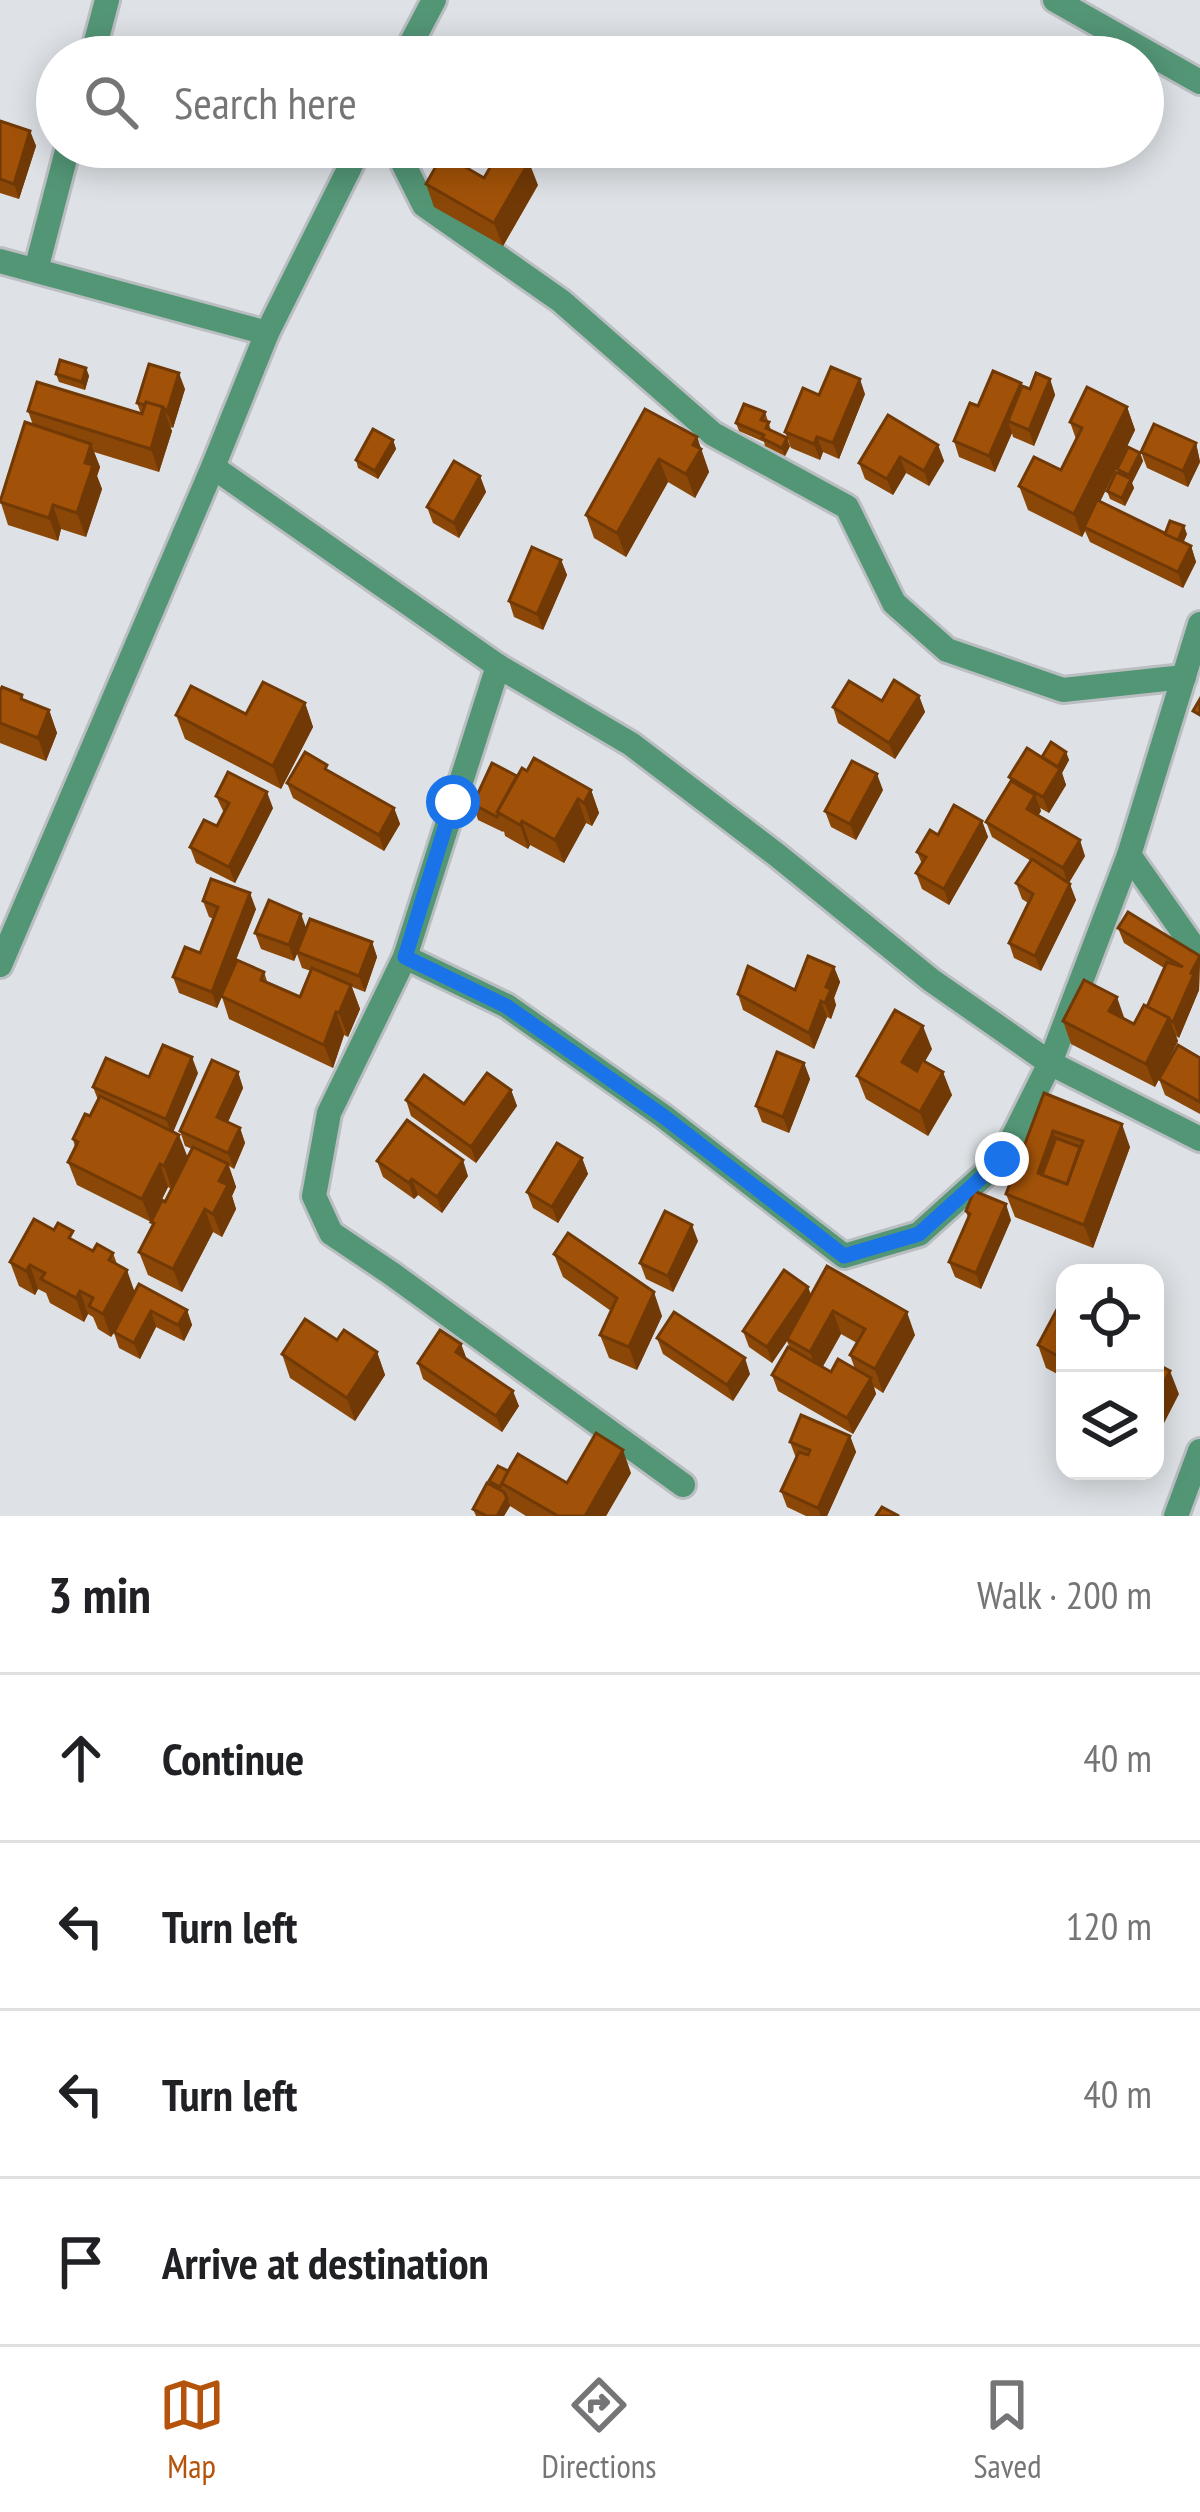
<!DOCTYPE html>
<meta charset="utf-8">
<style>
:root{--surface:#fff;--page:#f2f2f2;--text:#202124;--muted:#757577;--line:#e0e0e0;--accent:#b45309}
body{margin:0;font-family:"PT Sans Narrow",sans-serif;background:var(--page);color:var(--text)}
.controls{position:absolute;right:36px;bottom:36px;display:grid;overflow:hidden;border-radius:24px;box-shadow:0 6px 30px #0003}
.controls button{width:108px;height:108px;display:grid;place-items:center;padding:0;border:0;border-bottom:3px solid var(--line);background:var(--surface);color:var(--text);font:60px sans-serif}
.stop{position:absolute;width:36px;height:36px;margin:-27px;border:9px solid #1a73e8;border-radius:50%;background:#fff}
.stop.end{background:#1a73e8;border-color:#fff;box-shadow:0 3px 12px #0008}
.list{margin:0;padding:0;list-style:none}
h2{display:flex;justify-content:space-between;align-items:center;height:156px;margin:0;padding:0 48px;font-size:51px}
h2 small{font-size:39px;font-weight:400;color:var(--muted)}
.list li{display:grid;grid-template-columns:78px 1fr auto;gap:36px;align-items:center;box-sizing:border-box;height:168px;padding:0 48px;border-top:3px solid var(--line)}
.list b{display:block;font-size:45px;white-space:nowrap}
.list em{font-size:39px;font-style:normal;color:var(--muted)}
.icon{flex:none;width:66px;height:66px;fill:none;stroke:currentColor;stroke-width:2;stroke-linecap:round;stroke-linejoin:round}
.map{position:relative;flex:none;width:1200px;height:1516px;overflow:hidden}
.search{position:absolute;background:var(--surface);box-shadow:0 6px 30px #0003;left:36px;right:36px;top:36px;height:132px;display:flex;align-items:center;gap:30px;box-sizing:border-box;padding:0 42px;border-radius:66px;color:var(--muted);font-size:45px}
.sheet{height:828px;background:var(--surface)}
nav{display:flex;justify-content:space-around;align-items:center;box-sizing:border-box;height:168px;border-top:3px solid var(--line);background:var(--surface);font-size:33px;color:var(--muted)}
nav a{display:grid;justify-items:center;gap:6px}
nav .on{color:var(--accent)}
.map>svg:first-child{display:block}
.lines{fill:none;stroke-linecap:round;stroke-linejoin:round}
.street-casing{stroke:#babec1;stroke-width:30}
.street{stroke:#539676;stroke-width:24}
.wall{fill:#8a4707;fill-rule:evenodd}
.shaded-wall{fill:#713906}
.building{fill:#a15208;stroke:#713906;stroke-width:3;fill-rule:evenodd}
.route{stroke:#1a73e8;stroke-width:15}
</style>
<div class="map">
<svg width="1200" height="1516" viewBox="0 0 1200 1516">
<rect width="100%" height="100%" fill="#dee2e6"/>
<g class="lines">
<defs>
<g id="street">
<polyline points="1055,0 1200,82"/>
<polyline points="92,57 107,0"/>
<polyline points="404,57 434,0"/>
<polyline points="395,147 424,205 561,301 713,434 847,507 894,603 947,650 1063,690 1184,677"/>
<polyline points="0,261 267,333"/>
<polyline points="36,270 68,147"/>
<polyline points="213,467 498,666 631,744 777,855 931,980 1050,1063 1200,1139"/>
<polyline points="1200,624 1129,855 1200,956"/>
<polyline points="498,666 405,957 329,1113 314,1196 331,1233 392,1274 683,1485"/>
<polyline points="405,957 507,1006 663,1116 844,1256 919,1234 1002,1159 1050,1063 1129,855"/>
<polyline points="0,965 213,467 267,333 360,147"/>
<polyline points="1176,1516 1200,1451"/>
</g>
</defs>
<!-- street casing -->
<use href="#street" class="street-casing"/>
<!-- street -->
<use href="#street" class="street"/>
</g>
<!-- wall -->
<g class="wall">
<polygon points="0,121 30,131 36,146 19,199 0,193"/>
<polygon points="793,147 830,147 818,164"/>
<polygon points="484,178 538,185 503,246 434,207 426,184"/>
<polygon points="86,368 89,376 85,390 59,382 56,374"/>
<polygon points="1050,379 1055,395 1034,446 1013,437 1012,433 995,472 959,457 954,441 978,406 1021,383 1022,387 1030,389"/>
<polygon points="185,389 173,428 170,427 172,431 159,472 94,452 100,467 97,476 102,489 86,537 61,529 58,541 8,525 0,500 33,425 28,411 141,414 137,403"/>
<polygon points="865,394 839,459 823,452 820,460 791,448 785,432 819,395"/>
<polygon points="1127,407 1135,430 1100,502 1165,534 1187,534 1183,542 1191,546 1196,562 1183,588 1090,542 1085,531 1082,537 1028,510 1019,486 1061,470 1076,439 1070,422"/>
<polygon points="645,409 697,437 709,472 695,498 668,482 626,557 594,538 586,515"/>
<polygon points="765,412 771,430 790,446 785,456 765,446 764,442 739,431 736,423"/>
<polygon points="393,440 396,449 378,479 358,468 356,460"/>
<polygon points="1196,443 1200,462 1188,487 1147,468 1141,452"/>
<polygon points="938,445 944,461 929,486 906,473 893,495 865,479 859,463"/>
<polygon points="1140,453 1143,461 1132,483 1134,488 1125,506 1110,499 1107,491 1119,474 1117,469"/>
<polygon points="480,476 486,492 459,538 433,523 427,507"/>
<polygon points="561,560 567,575 543,630 514,617 509,601"/>
<polygon points="0,691 49,710 57,733 46,761 0,743"/>
<polygon points="919,696 925,712 895,759 838,723 833,707"/>
<polygon points="305,703 313,727 281,789 185,739 176,715 246,714"/>
<polygon points="1066,752 1069,760 1062,773 1066,785 1049,813 1040,808 1041,811 1038,815 1085,856 1069,883 1076,900 1041,971 1014,958 1009,943 1028,903 1022,899 1016,883 1031,861 992,837 986,822 1011,781 1009,777 1042,757"/>
<polygon points="527,771 591,790 599,813 592,826 586,823 564,863 530,845 528,849 505,836 504,831 503,832 478,820 473,804"/>
<polygon points="287,783 394,808 400,824 384,851 293,798"/>
<polygon points="883,790 856,840 831,827 825,811"/>
<polygon points="216,796 273,808 235,883 196,863 190,847 217,826 224,813"/>
<polygon points="982,821 988,837 949,905 922,889 916,873 922,864 917,852 938,835"/>
<polygon points="203,901 256,909 230,975 264,972 268,984 300,997 311,971 302,968 297,954 294,961 261,949 255,933 306,927 372,942 377,957 365,992 352,987 360,1009 348,1037 344,1035 333,1068 229,1019 222,997 217,1008 179,993 173,977 200,953 214,919 209,917"/>
<polygon points="1118,928 1200,956 1199,990 1179,1038 1176,1036 1178,1041 1155,1087 1071,1044 1063,1021 1125,1019 1134,1024 1148,1007 1164,968 1124,943"/>
<polygon points="834,967 840,982 834,998 836,1005 831,1019 827,1017 814,1049 743,1010 738,994 795,990"/>
<polygon points="932,1049 925,1061 952,1095 928,1136 866,1099 857,1076"/>
<polygon points="1200,1058 1200,1114 1165,1095 1159,1079"/>
<polygon points="804,1063 810,1079 789,1133 762,1122 756,1106"/>
<path d="M238 1072 243 1088 228 1122 240 1128 245 1143 234 1169 229 1166 236 1187 232 1196 236 1209 222 1237 213 1232 182 1292 148 1275 139 1252 153 1226 151 1222 77 1185 68 1162 75 1147 73 1139 90 1116 98 1100 93 1087 149 1077 198 1073 173 1132 188 1158 192 1149 185 1146 180 1131ZM168 1187 171 1189 165 1202 154 1215Z"/>
<polygon points="511,1090 517,1106 476,1163 411,1116 406,1100 464,1104"/>
<polygon points="1044,1093 1130,1147 1093,1248 1015,1217 1006,1194"/>
<polygon points="582,1158 588,1174 558,1223 533,1208 527,1192"/>
<polygon points="377,1161 468,1176 442,1213 418,1195 414,1199 383,1177"/>
<polygon points="966,1211 1011,1220 981,1289 955,1277 949,1262 968,1218"/>
<polygon points="698,1241 673,1292 646,1279 640,1263"/>
<polygon points="77,1242 93,1251 113,1253 117,1264 135,1292 187,1310 192,1325 184,1341 156,1327 140,1359 119,1348 114,1333 111,1337 98,1329 93,1317 88,1314 84,1322 50,1303 46,1293 38,1289 35,1295 19,1286 10,1262"/>
<polygon points="554,1254 662,1316 637,1370 609,1358 600,1335 611,1311 563,1277"/>
<path d="M811 1295 915 1335 883 1393 874 1387 876 1394 853 1434 778 1391 772 1375 790 1349 787 1341 772 1363 749 1347 743 1331ZM841 1334 857 1343 850 1355 855 1369 831 1372 822 1368Z"/>
<polygon points="1065,1304 1065,1378 1046,1368 1038,1345"/>
<polygon points="657,1338 750,1374 733,1401 663,1354"/>
<polygon points="337,1340 377,1352 385,1375 355,1421 290,1378 282,1354"/>
<polygon points="461,1344 467,1360 519,1406 502,1432 423,1379 418,1363"/>
<polygon points="850,1436 856,1452 827,1516 806,1516 787,1507 781,1491 796,1458 790,1442"/>
<polygon points="508,1471 567,1483 631,1473 606,1516 526,1516 510,1506 504,1516 476,1516 473,1509 491,1485 489,1481"/>
</g>
<!-- shaded-wall -->
<g class="shaded-wall">
<polygon points="30,131 36,146 19,199 14,184"/>
<polygon points="813,147 830,147 818,164 812,149"/>
<polygon points="529,162 538,185 503,246 494,223"/>
<polygon points="86,368 89,376 85,390 82,382"/>
<polygon points="179,373 185,389 173,428 167,412"/>
<polygon points="860,379 865,394 839,459 833,443"/>
<polygon points="1050,379 1055,395 1034,446 1029,430"/>
<polygon points="1021,383 1027,399 1008,421 1012,433 995,472 989,456"/>
<polygon points="163,407 172,431 159,472 151,449"/>
<polygon points="1127,407 1135,430 1087,528 1084,527 1085,531 1082,537 1074,514"/>
<polygon points="697,437 709,472 695,498 686,474 693,445"/>
<polygon points="817,437 823,452 820,460 814,444"/>
<polygon points="787,438 790,446 785,456 782,448"/>
<polygon points="393,440 396,449 378,479 375,471"/>
<polygon points="1196,443 1200,462 1188,487 1183,471"/>
<polygon points="91,444 100,467 97,476 102,489 86,537 77,513 85,463"/>
<polygon points="938,445 944,461 929,486 924,471"/>
<polygon points="1140,453 1143,461 1132,483 1134,488 1125,506 1122,498 1131,479 1129,475"/>
<polygon points="900,457 906,473 893,495 887,479"/>
<polygon points="659,459 668,482 626,557 617,533"/>
<polygon points="480,476 486,492 459,538 454,523"/>
<polygon points="53,505 61,529 58,541 49,518"/>
<polygon points="1184,526 1187,534 1180,551 1177,543"/>
<polygon points="1191,546 1196,562 1183,588 1178,572"/>
<polygon points="561,560 567,575 543,630 537,614"/>
<polygon points="919,696 925,712 895,759 889,743"/>
<polygon points="305,703 313,727 281,789 273,766"/>
<polygon points="49,710 57,733 46,761 38,738"/>
<polygon points="1066,752 1069,760 1062,773 1066,785 1049,813 1043,797"/>
<polygon points="877,774 883,790 856,840 850,824"/>
<polygon points="591,790 599,813 592,826 584,803"/>
<polygon points="267,792 273,808 235,883 229,867"/>
<polygon points="1035,795 1041,811 1033,825 1027,809"/>
<polygon points="578,799 586,823 564,863 555,840"/>
<polygon points="394,808 400,824 384,851 379,835"/>
<polygon points="522,821 530,845 528,849 520,825"/>
<polygon points="982,821 988,837 949,905 944,889"/>
<polygon points="1080,840 1085,856 1068,884 1063,868"/>
<polygon points="1070,884 1076,900 1041,971 1035,956"/>
<polygon points="250,893 256,909 217,1008 212,992"/>
<polygon points="301,914 307,930 294,961 289,945"/>
<polygon points="372,942 377,957 365,992 359,976"/>
<polygon points="1200,958 1199,990 1179,1038 1173,1022 1191,973"/>
<polygon points="834,967 840,982 834,998 836,1005 831,1019 825,1003 826,987"/>
<polygon points="351,985 360,1009 348,1037 339,1013"/>
<polygon points="1117,997 1125,1020 1109,1011"/>
<polygon points="821,1001 827,1017 814,1049 809,1033"/>
<polygon points="336,1012 344,1035 333,1068 324,1045"/>
<polygon points="1169,1018 1178,1041 1155,1087 1146,1064"/>
<polygon points="923,1026 932,1049 911,1086 902,1062"/>
<polygon points="192,1057 198,1073 172,1135 166,1119"/>
<polygon points="804,1063 810,1079 789,1133 783,1117"/>
<polygon points="238,1072 243,1088 223,1133 217,1117"/>
<polygon points="943,1072 952,1095 928,1136 920,1112"/>
<polygon points="511,1090 517,1106 476,1163 471,1147"/>
<polygon points="1122,1124 1130,1147 1093,1248 1084,1225"/>
<polygon points="240,1128 245,1143 234,1169 228,1153"/>
<polygon points="1053,1131 1062,1154 1051,1185 1038,1173"/>
<polygon points="179,1135 188,1158 172,1190 164,1166"/>
<polygon points="582,1158 588,1174 558,1223 552,1207"/>
<polygon points="463,1160 468,1176 442,1213 437,1197"/>
<polygon points="160,1164 168,1187 151,1222 142,1199"/>
<polygon points="228,1164 236,1187 232,1196 236,1209 222,1237 213,1214 219,1181"/>
<polygon points="412,1179 418,1195 414,1199 409,1183"/>
<polygon points="1006,1204 1011,1220 981,1289 976,1273"/>
<polygon points="205,1209 213,1232 182,1292 173,1269"/>
<polygon points="692,1225 698,1241 673,1292 668,1276"/>
<polygon points="30,1265 38,1289 35,1295 26,1271"/>
<polygon points="127,1270 135,1293 111,1337 103,1314"/>
<polygon points="808,1287 814,1302 772,1363 767,1347"/>
<polygon points="80,1291 88,1314 84,1322 76,1298"/>
<polygon points="654,1292 662,1316 637,1370 629,1347"/>
<polygon points="187,1310 192,1325 184,1341 178,1325"/>
<polygon points="151,1311 156,1327 140,1359 134,1343"/>
<polygon points="833,1311 841,1334 818,1375 810,1352"/>
<polygon points="907,1312 915,1335 883,1393 875,1369"/>
<polygon points="461,1344 467,1360 456,1352"/>
<polygon points="377,1352 385,1375 355,1421 347,1398"/>
<polygon points="745,1358 750,1374 733,1401 727,1385"/>
<polygon points="1170,1371 1179,1394 1161,1429 1155,1414 1155,1400"/>
<polygon points="871,1378 876,1394 853,1434 847,1418"/>
<polygon points="513,1391 519,1406 502,1432 496,1416"/>
<polygon points="850,1436 856,1452 827,1516 821,1516 818,1508"/>
<polygon points="623,1450 631,1473 606,1516 585,1516"/>
<polygon points="507,1498 510,1506 504,1516 497,1516"/>
</g>
<!-- building -->
<g class="building">
<polygon points="0,121 30,131 14,184 0,179"/>
<polygon points="502,147 529,162 494,223 426,184 443,154 484,178"/>
<polygon points="60,360 86,368 82,382 56,374"/>
<polygon points="149,364 179,373 167,412 163,407 146,402 145,405 137,403"/>
<polygon points="831,367 860,379 833,443 817,437 814,444 785,432 803,388 819,395"/>
<polygon points="993,371 1021,383 989,456 954,441 970,403 978,406"/>
<polygon points="1036,373 1050,379 1029,430 1008,421 1022,386 1030,389"/>
<polygon points="37,382 142,414 146,402 163,407 151,449 28,411"/>
<polygon points="1087,387 1127,407 1074,514 1019,486 1034,457 1061,470 1082,428 1070,422"/>
<polygon points="744,404 765,412 761,420 769,422 766,428 787,438 782,448 762,438 764,435 736,423"/>
<polygon points="645,409 697,437 693,445 701,449 686,474 659,459 617,533 586,515"/>
<polygon points="888,415 938,445 924,471 900,457 887,479 859,463"/>
<polygon points="25,422 91,444 85,463 93,465 77,513 53,505 49,518 0,502"/>
<polygon points="1154,424 1196,443 1183,471 1141,452"/>
<polygon points="373,429 393,440 375,471 356,460"/>
<polygon points="1128,447 1140,453 1129,475 1117,469"/>
<polygon points="454,461 480,476 454,523 427,507"/>
<polygon points="1116,472 1131,479 1122,498 1107,491"/>
<polygon points="1097,500 1191,546 1178,572 1084,527"/>
<polygon points="1170,521 1184,526 1178,540 1165,534"/>
<polygon points="532,547 561,560 537,614 509,601"/>
<polygon points="894,680 919,696 889,743 833,707 849,681 882,701"/>
<polygon points="263,682 305,703 273,766 176,715 191,686 246,714"/>
<polygon points="2,687 22,695 21,699 49,710 38,738 0,723 0,691"/>
<polygon points="1200,699 1200,715 1193,711"/>
<polygon points="1051,742 1066,752 1058,767 1042,757"/>
<polygon points="1027,748 1060,769 1043,797 1009,777"/>
<polygon points="305,752 327,765 325,769 394,808 379,835 287,783"/>
<polygon points="534,758 591,790 584,803 578,799 555,840 522,821 520,825 497,812 522,768 527,771"/>
<polygon points="852,761 877,774 850,824 825,811"/>
<polygon points="492,763 517,776 497,812 499,813 497,817 473,804"/>
<polygon points="228,772 267,792 229,867 190,847 204,820 217,826 229,803 216,796"/>
<polygon points="1011,781 1035,795 1027,809 1080,840 1063,868 986,822"/>
<polygon points="954,805 982,821 944,889 916,873 926,857 917,852 930,830 938,835"/>
<polygon points="1032,859 1070,884 1035,956 1009,943 1033,894 1016,883"/>
<polygon points="211,879 250,893 212,992 173,977 185,947 200,953 218,907 203,901"/>
<polygon points="269,900 301,914 289,945 255,933"/>
<polygon points="1128,912 1200,956 1191,973 1194,974 1173,1022 1147,1007 1167,962 1183,967 1118,928"/>
<polygon points="310,919 372,942 359,976 297,952"/>
<polygon points="808,956 834,967 826,987 831,989 825,1003 821,1001 809,1033 738,994 748,966 795,990"/>
<polygon points="237,960 264,972 261,980 300,997 312,968 351,985 339,1013 336,1012 324,1045 221,996"/>
<polygon points="1084,980 1117,997 1109,1011 1134,1024 1144,1005 1169,1018 1146,1064 1063,1021"/>
<polygon points="895,1010 923,1026 902,1062 917,1071 922,1060 943,1072 920,1112 857,1076"/>
<polygon points="163,1045 192,1057 166,1119 93,1087 106,1058 149,1077"/>
<polygon points="1178,1045 1200,1058 1200,1102 1159,1079"/>
<polygon points="777,1052 804,1063 783,1117 756,1106"/>
<polygon points="212,1060 238,1072 217,1117 240,1128 228,1153 180,1131"/>
<polygon points="487,1073 511,1090 471,1147 406,1100 424,1075 464,1104"/>
<path d="M1044 1093 1122 1124 1084 1225 1006 1194ZM1053 1131 1083 1141 1067 1184 1038 1173Z"/>
<polygon points="100,1096 179,1135 164,1166 160,1164 142,1199 68,1162 78,1142 73,1139 85,1114 90,1116"/>
<polygon points="407,1120 463,1160 437,1197 412,1179 409,1183 377,1161"/>
<polygon points="1056,1138 1080,1147 1067,1184 1042,1175"/>
<polygon points="557,1143 582,1158 552,1207 527,1192"/>
<polygon points="193,1147 228,1164 219,1181 228,1185 213,1214 205,1209 173,1269 139,1252 154,1223 151,1222 162,1200 165,1202"/>
<polygon points="974,1191 1006,1204 976,1273 949,1262 970,1214 966,1211"/>
<polygon points="665,1211 692,1225 668,1276 640,1263"/>
<polygon points="34,1219 54,1230 58,1223 73,1231 69,1238 93,1251 97,1244 113,1253 109,1260 127,1270 103,1314 89,1306 93,1298 80,1291 76,1298 41,1279 45,1273 30,1265 26,1271 10,1262"/>
<polygon points="568,1233 654,1292 629,1347 600,1335 617,1298 554,1254"/>
<polygon points="827,1266 907,1312 875,1369 850,1355 865,1329 833,1311 810,1352 787,1339"/>
<polygon points="784,1270 808,1287 767,1347 743,1331"/>
<polygon points="139,1284 187,1310 178,1325 151,1311 134,1343 114,1332"/>
<polygon points="1061,1302 1065,1304 1065,1360 1038,1345"/>
<polygon points="674,1312 745,1358 727,1385 657,1338"/>
<polygon points="305,1319 337,1340 344,1330 377,1352 347,1398 282,1354"/>
<polygon points="440,1330 461,1344 456,1352 513,1391 496,1416 418,1363"/>
<polygon points="788,1347 831,1372 838,1359 871,1378 847,1418 772,1375"/>
<polygon points="1155,1363 1170,1371 1155,1400"/>
<polygon points="801,1415 850,1436 818,1508 781,1491 799,1452 808,1455 810,1450 790,1442"/>
<polygon points="596,1433 623,1450 585,1516 558,1516 501,1483 518,1454 567,1483"/>
<polygon points="498,1466 508,1471 500,1487 489,1481"/>
<polygon points="487,1483 504,1492 507,1498 497,1516 487,1516 473,1509"/>
<polygon points="882,1507 899,1516 876,1516"/>
</g>
<g class="lines">
<!-- route -->
<polyline class="route" points="453,802 405,957 506,1006 663,1116 844,1256 919,1234 1002,1159"/>
</g>
</svg>
<div class="controls">
<button><svg class="icon" aria-label="locate" viewBox="0 0 24 24"><circle cx="12" cy="12" r="6"/><path d="M12 2v4M12 18v4M2 12h4M18 12h4"/></svg></button>
<button><svg class="icon" aria-label="layers" viewBox="0 0 24 24"><path d="M12 4l9 5-9 5-9-5zM3 14l9 5 9-5"/></svg></button>
</div>
<div class="stop" style="left:453px;top:802px"></div>
<div class="stop end" style="left:1002px;top:1159px"></div>
<div class="search"><svg class="icon" aria-label="search" viewBox="0 0 24 24"><circle cx="10" cy="10" r="6"/><path d="M15 15l6 6"/></svg>Search here</div>
</div>
<section class="sheet">
<h2>3 min<small>Walk · 200 m</small></h2>
<ul class="list">
<li><svg class="icon" aria-label="ahead" viewBox="0 0 24 24"><path d="M12 20V5M6 11l6-6 6 6"/></svg><div><b>Continue</b></div><em>40 m</em></li>
<li><svg class="icon" aria-label="left" viewBox="0 0 24 24"><path d="M17 20v-9H6M10 6l-5 5 5 5"/></svg><div><b>Turn left</b></div><em>120 m</em></li>
<li><svg class="icon" aria-label="left" viewBox="0 0 24 24"><path d="M17 20v-9H6M10 6l-5 5 5 5"/></svg><div><b>Turn left</b></div><em>40 m</em></li>
<li><svg class="icon" aria-label="arrive" viewBox="0 0 24 24"><path d="M6 21V4h12l-3 4 3 4H6"/></svg><div><b>Arrive at destination</b></div></li>
</ul>
</section>
<nav>
<a class="on"><svg class="icon" aria-label="map" viewBox="0 0 24 24"><path d="M3 6l6-2 6 2 6-2v14l-6 2-6-2-6 2zM9 4v14M15 6v14"/></svg>Map</a>
<a><svg class="icon" aria-label="directions" viewBox="0 0 24 24"><path d="M12 3l9 9-9 9-9-9zM9 14v-3h6M13 9l2 2-2 2"/></svg>Directions</a>
<a><svg class="icon" aria-label="saved" viewBox="0 0 24 24"><path d="M7 4h10v16l-5-4-5 4z"/></svg>Saved</a>
</nav>
